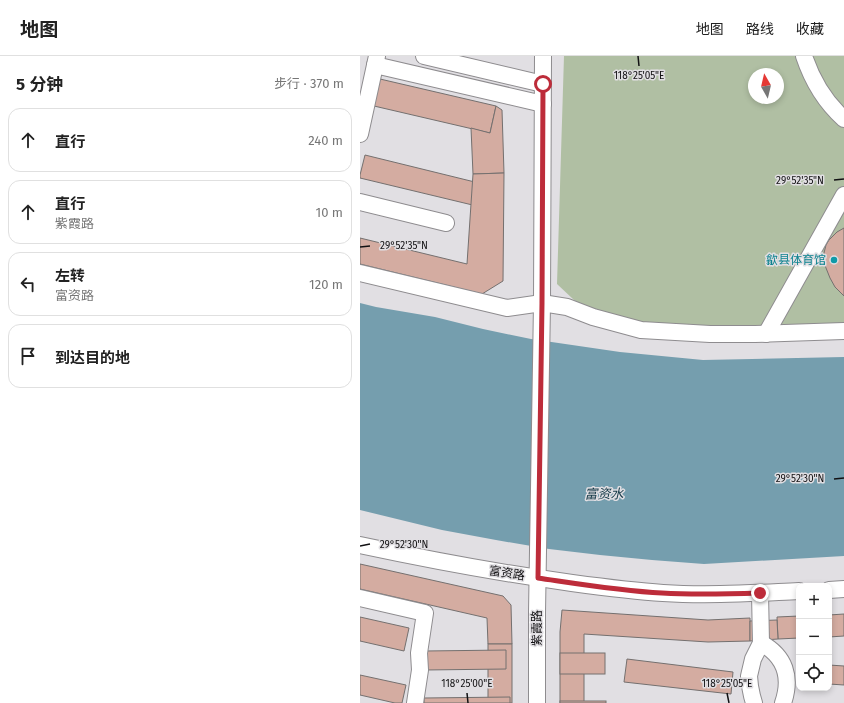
<!DOCTYPE html>
<html lang="zh">
<meta charset="utf-8">
<style>
:root{--surface:#fff;--page:#f6f6f6;--text:#222;--muted:#767676;--line:#e0e0e0}
body{margin:0;font-family:"Fira Sans","Noto Sans SC",sans-serif;background:var(--page);color:var(--text)}
.controls{position:absolute;right:12px;bottom:12px;display:grid;overflow:hidden;border-radius:8px;box-shadow:0 2px 6px #0003}
.controls button{width:36px;height:36px;display:grid;place-items:center;padding:0;border:0;border-bottom:1px solid var(--line);background:var(--surface);color:var(--text);font:20px sans-serif}
.compass{position:absolute;left:388px;top:12px;width:36px;height:36px;border-radius:50%;background:var(--surface);box-shadow:0 2px 6px #0003;rotate:352deg}
.stop{position:absolute;width:12px;height:12px;margin:-9px;border:3px solid #bd2c3a;border-radius:50%;background:#fff}
.stop.end{background:#bd2c3a;border-color:#fff;box-shadow:0 1px 4px #0008}
.list{margin:0;padding:0;list-style:none}
h2{display:flex;justify-content:space-between;align-items:center;height:52px;margin:0;padding:0 16px;font-size:17px}
h2 small{font-size:13px;font-weight:400;color:var(--muted)}
.list li{display:grid;grid-template-columns:26px 1fr auto;gap:12px;align-items:center;box-sizing:border-box;height:64px;margin:0 8px 8px;padding:0 8px;border:1px solid var(--line);border-radius:12px}
.list b{display:block;font-size:15px;white-space:nowrap}
.list p{margin:0;font-size:13px;white-space:nowrap;color:var(--muted)}
.list em{font-size:13px;font-style:normal;color:var(--muted)}
.icon{flex:none;width:22px;height:22px;fill:none;stroke:currentColor;stroke-width:2;stroke-linecap:round;stroke-linejoin:round}
.map{position:relative;flex:none;width:484px;height:647px;overflow:hidden}
header{display:flex;align-items:center;gap:24px;box-sizing:border-box;height:56px;padding:0 20px;background:var(--surface);border-bottom:1px solid var(--line)}
header strong{font-size:19px}
nav{display:flex;gap:22px;margin-inline-start:auto;font-size:14px}
main{display:flex}
aside{flex:1;background:var(--surface)}
.map>svg:first-child{display:block}
.green{fill:#b0bfa3;fill-rule:evenodd}
.water{fill:#759eae}
.building{fill:#d4aca1;stroke:#74706f}
.lines{fill:none;stroke-linecap:round;stroke-linejoin:round}
.minor-casing{stroke:#8e8c8f;stroke-width:18}
.minor{stroke:#fff;stroke-width:16}
.route{stroke:#bd2c3a;stroke-width:5}
.ticks{fill:none;stroke:#121113;stroke-width:1.5}
.culture-dot{fill:#0f9aa8;stroke:#e1dfe3;stroke-width:1.5}
.labels{text-anchor:middle;dominant-baseline:central;stroke-width:3;stroke-linejoin:round;paint-order:stroke}
.culture-label{font-size:12px;fill:#0d838f;stroke:#e1dfe3;text-anchor:end}
.street-label{font-size:12px;fill:#121113;stroke:#e1dfe3}
.water-label{font-size:13px;font-style:italic;fill:#133846;stroke:#e1dfe3}
.ticks-label{font-size:10px;text-anchor:middle;fill:#121113;stroke:#e1dfe3;stroke-width:3;stroke-linejoin:round;paint-order:stroke}
</style>
<header>
<strong>地图</strong>
<nav><a>地图</a><a>路线</a><a>收藏</a></nav>
</header>
<main>
<aside>
<h2>5 分钟<small>步行 · 370 m</small></h2>
<ul class="list">
<li><svg class="icon" aria-label="ahead" viewBox="0 0 24 24"><path d="M12 20V5M6 11l6-6 6 6"/></svg><div><b>直行</b></div><em>240 m</em></li>
<li><svg class="icon" aria-label="ahead" viewBox="0 0 24 24"><path d="M12 20V5M6 11l6-6 6 6"/></svg><div><b>直行</b><p>紫霞路</p></div><em>10 m</em></li>
<li><svg class="icon" aria-label="left" viewBox="0 0 24 24"><path d="M17 20v-9H6M10 6l-5 5 5 5"/></svg><div><b>左转</b><p>富资路</p></div><em>120 m</em></li>
<li><svg class="icon" aria-label="arrive" viewBox="0 0 24 24"><path d="M6 21V4h12l-3 4 3 4H6"/></svg><div><b>到达目的地</b></div></li>
</ul>
</aside>
<div class="map">
<svg width="484" height="647" viewBox="0 0 484 647">
<rect width="100%" height="100%" fill="#e1dfe3"/>
<!-- green -->
<path class="green" d="M204 0H484V267L364 271 292 269 226 251 214 244 197 228ZM394 18H418V42H394Z"/>
<!-- water -->
<polygon class="water" points="0,247 16,251 75,261 123,273 171,283 260,296 343,304 484,301 484,500 344,508 292,504 240,499 189,493 136,484 82,474 0,454"/>
<!-- building -->
<g class="building">
<polygon points="20,23 136,50 130,77 14,50"/>
<polygon points="136,50 142,54 144,117 113,118 111,72 130,77"/>
<polygon points="5,99 131,130 125,152 0,122 0,119"/>
<polygon points="144,117 143,225 122,238 0,208 0,182 107,208 113,118"/>
<polygon points="484,172 484,240 475,231 470,222 464,207 463,201 466,189 469,184 477,176"/>
<polygon points="0,508 143,540 151,549 152,588 128,588 127,562 0,533"/>
<polygon points="202,554 348,564 390,562 390,585 348,586 224,578 224,647 200,647 200,576"/>
<polygon points="484,558 484,580 469,581 469,559"/>
<polygon points="439,560 439,582 418,583 417,561"/>
<polygon points="0,561 49,572 44,595 0,585"/>
<polygon points="417,564 418,583 390,585 390,565"/>
<rect x="128" y="588" width="24" height="59"/>
<polygon points="146,594 146,613 65,614 65,595"/>
<rect x="200" y="597" width="45" height="21"/>
<polygon points="267,603 373,616 371,638 264,626"/>
<polygon points="469,609 484,610 484,629 469,628"/>
<polygon points="0,619 46,629 42,647 35,647 0,639"/>
<polygon points="150,641 150,647 64,647 64,642"/>
<rect x="200" y="645" width="46" height="2"/>
</g>
<g class="lines">
<defs>
<g id="minor">
<polyline points="64,0 183,28"/>
<path d="M444 0C452 24 465 46 484 63"/>
<polyline points="15,9 183,48"/>
<polyline points="0,78 17,0"/>
<polyline points="0,146 86,167"/>
<polyline points="0,217 147,252 182,247 207,251 233,261 281,274 350,278 395,278 484,275"/>
<polyline points="406,278 484,139"/>
<path d="M0 489C70 504 141 517 212 527 242 531 272 535 303 537 348 540 393 537 439 535"/>
<polyline points="469,534 484,533"/>
<polyline points="0,542 65,557 59,597 60,614 55,647"/>
<path d="M401 587C425 600 432 621 423 647"/>
<polyline points="177,647 177,557 182,247 183,0"/>
<polyline points="394,647 392,640 390,630 389,620 393,603 401,587 400,537"/>
</g>
</defs>
<!-- minor casing -->
<use href="#minor" class="minor-casing"/>
<!-- minor -->
<use href="#minor" class="minor"/>
</g>
<g class="lines">
<!-- route -->
<path class="route" d="M183 28 182 247 178 522C219 528 261 535 302 537 335 539 368 538 400 537"/>
</g>
<!-- ticks -->
<path class="ticks" d="M278 0 279 10M474 124 484 123M0 191 10 190M474 423 484 422M0 490 10 488M107 637 108 647M367 637 369 647"/>
<!-- markers -->
<circle class="culture-dot" cx="474" cy="204" r="4"/>
<g class="labels">
<!-- culture labels -->
<g class="culture-label">
<text x="466" y="204">歙县体育馆</text>
</g>
<!-- street labels -->
<g class="street-label">
<text transform="translate(147 517) rotate(9)">富资路</text>
<text transform="translate(177 572) rotate(-90)">紫霞路</text>
</g>
<!-- water labels -->
<g class="water-label">
<text transform="translate(244 438) rotate(-1)">富资水</text>
</g>
</g>
<g class="ticks-label">
<text x="279" y="23">118°25'05"E</text>
<text x="440" y="128">29°52'35"N</text>
<text x="44" y="193">29°52'35"N</text>
<text x="440" y="426">29°52'30"N</text>
<text x="44" y="492">29°52'30"N</text>
<text x="107" y="631">118°25'00"E</text>
<text x="367" y="631">118°25'05"E</text>
</g>
</svg>
<div class="controls">
<button>+</button>
<button>−</button>
<button><svg class="icon" aria-label="locate" viewBox="0 0 24 24"><circle cx="12" cy="12" r="6"/><path d="M12 2v4M12 18v4M2 12h4M18 12h4"/></svg></button>
</div>
<svg class="compass" viewBox="-18 -18 36 36"><path d="M0-13l5 13h-10z" fill="#e53935"/><path d="M0 13l5-13h-10z" fill="#767676"/></svg>
<div class="stop" style="left:183px;top:28px"></div>
<div class="stop end" style="left:400px;top:537px"></div>
</div>
</main>
